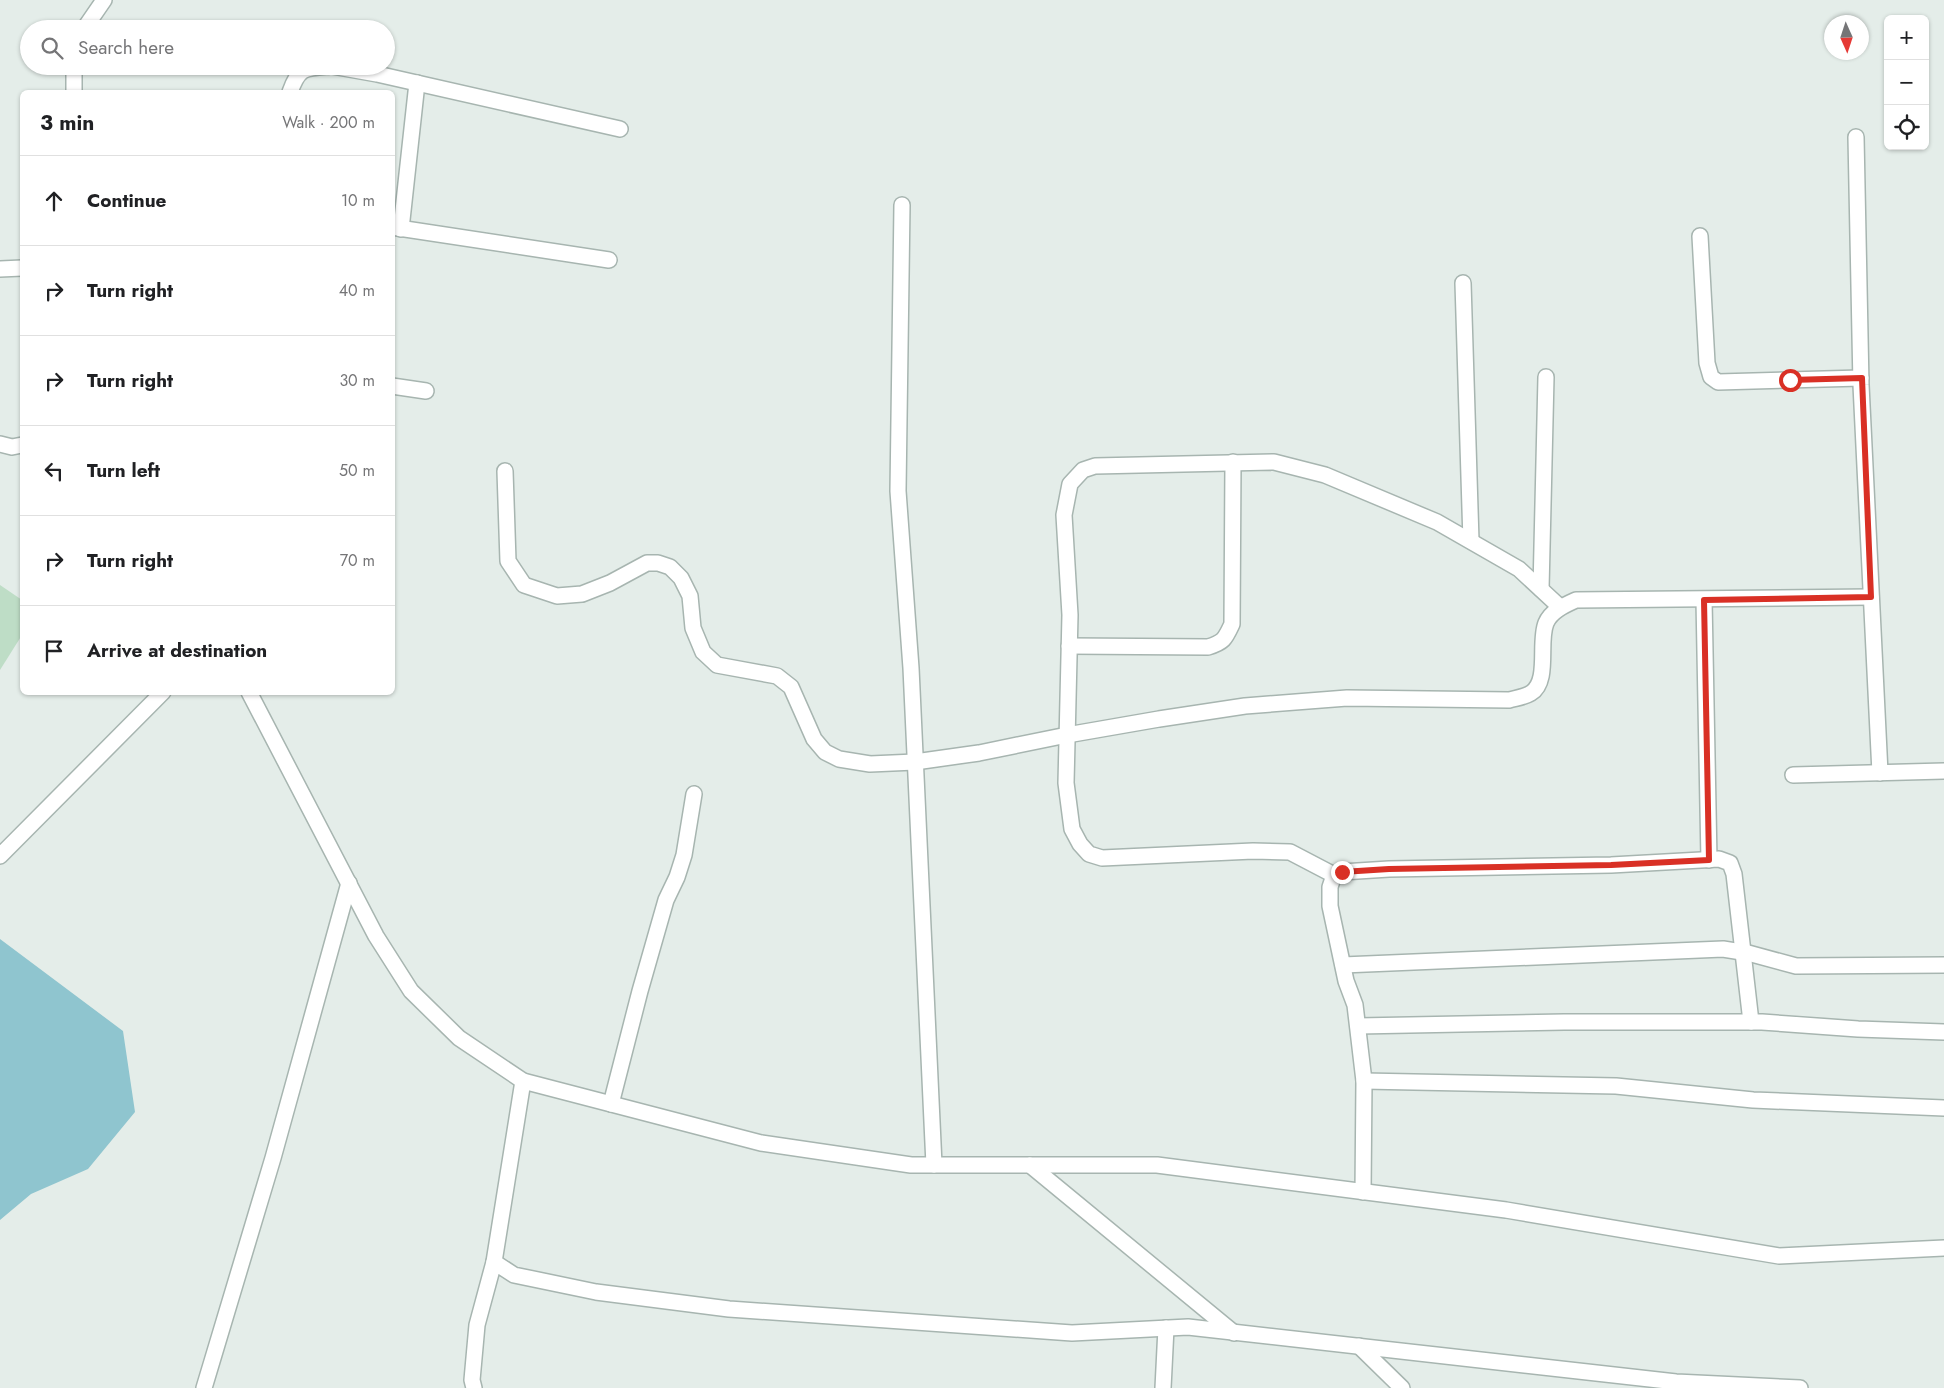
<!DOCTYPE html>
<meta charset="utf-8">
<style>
:root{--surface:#fff;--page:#f2f2f2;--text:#202124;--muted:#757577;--line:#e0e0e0}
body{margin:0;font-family:Jost,sans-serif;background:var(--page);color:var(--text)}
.controls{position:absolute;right:15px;top:15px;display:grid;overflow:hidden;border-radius:8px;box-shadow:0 1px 4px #0004}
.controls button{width:45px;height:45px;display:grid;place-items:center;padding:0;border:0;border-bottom:1px solid var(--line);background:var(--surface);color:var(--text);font:25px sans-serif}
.compass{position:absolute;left:1824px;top:15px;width:45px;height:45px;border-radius:50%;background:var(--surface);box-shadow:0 1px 4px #0004;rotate:177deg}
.stop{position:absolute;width:15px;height:15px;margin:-11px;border:4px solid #d93025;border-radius:50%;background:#fff}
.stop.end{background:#d93025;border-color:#fff;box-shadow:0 1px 5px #0008}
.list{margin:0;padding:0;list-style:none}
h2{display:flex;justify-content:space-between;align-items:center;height:65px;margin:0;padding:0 20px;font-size:21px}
h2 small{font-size:16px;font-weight:400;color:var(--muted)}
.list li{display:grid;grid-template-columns:32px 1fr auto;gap:15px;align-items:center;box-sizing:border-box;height:90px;padding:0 20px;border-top:1px solid var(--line)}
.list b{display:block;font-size:19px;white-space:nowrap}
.list em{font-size:16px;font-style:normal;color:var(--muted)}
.icon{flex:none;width:28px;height:28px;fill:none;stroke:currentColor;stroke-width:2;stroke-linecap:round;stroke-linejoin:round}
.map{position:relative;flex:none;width:1944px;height:1388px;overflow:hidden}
.search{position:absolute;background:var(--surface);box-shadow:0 1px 4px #0004;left:20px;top:20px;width:375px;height:55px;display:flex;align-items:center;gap:12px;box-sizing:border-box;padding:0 18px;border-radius:28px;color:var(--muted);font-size:19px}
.panel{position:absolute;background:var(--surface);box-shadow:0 1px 4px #0004;left:20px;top:90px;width:375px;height:605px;border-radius:8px}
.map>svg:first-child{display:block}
.green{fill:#beddc6}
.water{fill:#8fc5cf}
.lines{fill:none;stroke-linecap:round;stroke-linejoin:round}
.minor-casing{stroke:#a7b5b0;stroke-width:18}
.minor{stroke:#fff;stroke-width:15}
.route{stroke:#d93025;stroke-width:6}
</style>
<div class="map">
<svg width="1944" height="1388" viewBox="0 0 1944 1388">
<rect width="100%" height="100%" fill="#e4ede9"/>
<!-- green -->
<polygon class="green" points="0,585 22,600 22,635 0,670"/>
<!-- water -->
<polygon class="water" points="0,939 123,1031 135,1112 88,1169 31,1194 0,1220"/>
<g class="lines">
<defs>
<g id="minor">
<polyline points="84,29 104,0"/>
<polyline points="332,66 377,74 620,129"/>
<polyline points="74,92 74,66"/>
<path d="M290 92C299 67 304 68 330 66"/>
<polyline points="1856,137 1861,385 1880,773"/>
<polyline points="902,205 898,491 911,668 934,1165"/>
<polyline points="392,227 609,260"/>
<polyline points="401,229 417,83"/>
<polyline points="1700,236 1707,363 1711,377 1718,382 1861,378"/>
<polyline points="0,269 22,268"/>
<polyline points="1463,283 1471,541"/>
<polyline points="392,386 426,391"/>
<polyline points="0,444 12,447 22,445"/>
<path d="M505 471 508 561 524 585 557 596 582 594 610 583 647 563H658L670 567 681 578 690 596 693 628 703 652 717 665 777 676 791 687 814 739 825 752 839 759 870 764 915 762 979 753 1067 735 1159 719 1245 706 1347 698 1509 700C1516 698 1525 697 1531 693 1550 681 1538 642 1546 623 1551 611 1565 605 1576 600L1871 597"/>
<polyline points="1541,589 1546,377"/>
<polyline points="1704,600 1709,860"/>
<path d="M1069 646 1208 647C1224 642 1225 639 1232 624L1233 462"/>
<polyline points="249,692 376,936 411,991 459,1038 523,1081 761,1143 911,1165 1157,1165 1506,1210 1779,1256 1944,1248"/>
<polyline points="1793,775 1944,771"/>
<polyline points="0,856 163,692"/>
<polyline points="1334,875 1290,852 1253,851 1102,858 1089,854 1080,844 1072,829 1066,783 1070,615 1064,515 1070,484 1083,470 1095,466 1274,462 1325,475 1437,522 1519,569 1560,607"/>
<polyline points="1343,965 1723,949 1748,953 1796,966 1944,965"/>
<polyline points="1358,1026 1564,1022 1762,1022 1858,1029 1944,1032"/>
<polyline points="1364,1081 1616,1086 1753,1100 1944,1108"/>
<polyline points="611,1104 640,991 666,900 677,877 684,855 694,794"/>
<polyline points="1030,1165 1234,1333"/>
<polyline points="1363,1192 1364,1081 1355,1005 1346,981 1330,906 1330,887 1334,875 1342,872 1389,869 1611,865 1719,859 1730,863 1734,874 1751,1022"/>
<polyline points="494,1262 523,1081"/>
<polyline points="1359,1346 1402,1388"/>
<polyline points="204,1388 273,1158 349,883"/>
<polyline points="474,1388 472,1380 477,1325 494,1262 514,1275 596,1292 729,1309 1072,1333 1188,1327 1676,1382 1800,1388"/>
<polyline points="1163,1388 1166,1328"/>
</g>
</defs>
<!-- minor casing -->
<use href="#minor" class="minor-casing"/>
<!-- minor -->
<use href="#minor" class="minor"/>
</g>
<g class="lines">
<!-- route -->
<polyline class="route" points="1342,872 1389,869 1611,865 1709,860 1704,600 1871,597 1862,378 1790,380"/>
</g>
</svg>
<div class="controls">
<button>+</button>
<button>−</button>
<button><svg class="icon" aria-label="locate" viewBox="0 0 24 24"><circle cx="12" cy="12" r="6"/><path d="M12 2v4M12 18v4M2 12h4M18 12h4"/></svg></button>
</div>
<svg class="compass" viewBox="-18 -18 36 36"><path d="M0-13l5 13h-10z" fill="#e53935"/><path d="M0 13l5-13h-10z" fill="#757577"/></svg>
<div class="stop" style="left:1790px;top:380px"></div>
<div class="stop end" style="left:1342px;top:872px"></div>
<div class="search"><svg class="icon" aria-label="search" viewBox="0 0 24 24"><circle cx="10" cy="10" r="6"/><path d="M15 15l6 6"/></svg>Search here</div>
<section class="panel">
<h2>3 min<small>Walk · 200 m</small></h2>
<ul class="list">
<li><svg class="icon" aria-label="ahead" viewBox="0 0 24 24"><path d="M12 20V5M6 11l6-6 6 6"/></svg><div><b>Continue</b></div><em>10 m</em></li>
<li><svg class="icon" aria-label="right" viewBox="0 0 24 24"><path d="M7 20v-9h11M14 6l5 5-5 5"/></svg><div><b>Turn right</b></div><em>40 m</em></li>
<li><svg class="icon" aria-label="right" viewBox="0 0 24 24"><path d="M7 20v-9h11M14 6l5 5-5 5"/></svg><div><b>Turn right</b></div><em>30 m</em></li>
<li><svg class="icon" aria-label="left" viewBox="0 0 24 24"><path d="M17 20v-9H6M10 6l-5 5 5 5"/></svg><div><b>Turn left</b></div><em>50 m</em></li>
<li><svg class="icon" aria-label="right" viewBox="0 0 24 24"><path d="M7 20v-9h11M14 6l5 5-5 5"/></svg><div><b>Turn right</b></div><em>70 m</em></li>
<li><svg class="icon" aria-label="arrive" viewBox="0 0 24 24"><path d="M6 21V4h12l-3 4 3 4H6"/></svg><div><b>Arrive at destination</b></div></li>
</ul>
</section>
</div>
